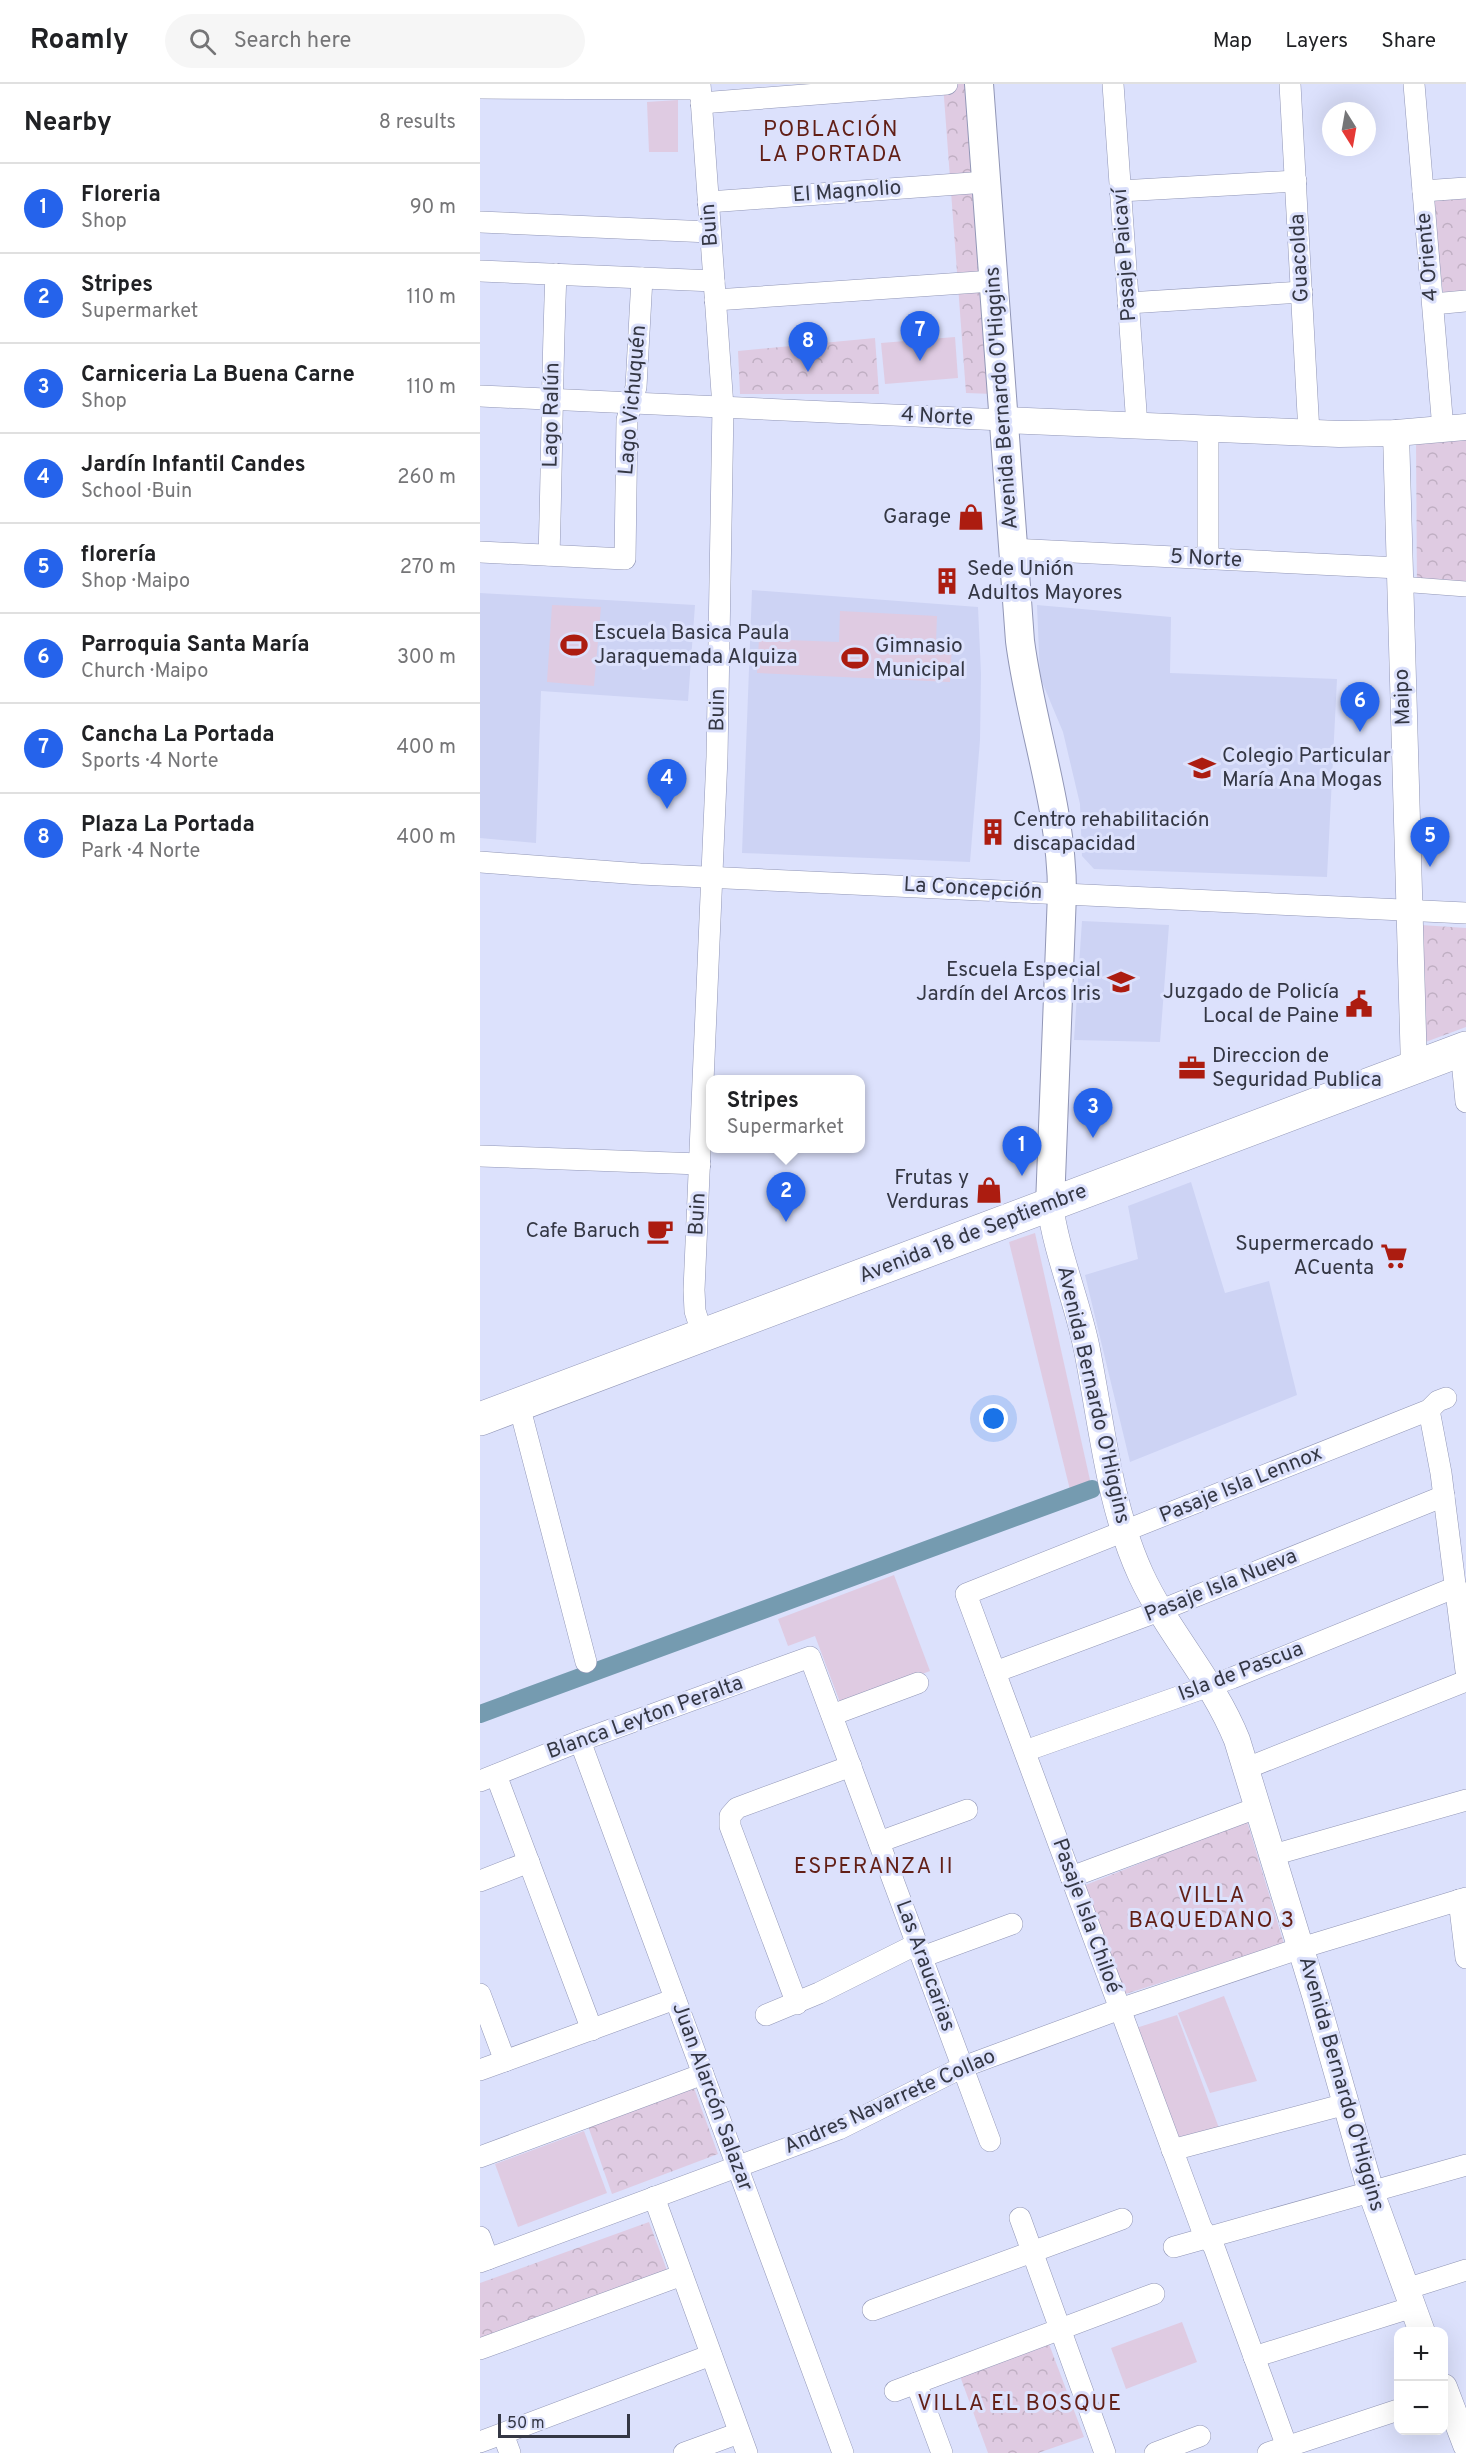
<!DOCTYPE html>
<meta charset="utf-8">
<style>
:root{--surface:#fff;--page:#f6f6f6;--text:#202124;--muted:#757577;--line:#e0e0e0;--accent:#2563eb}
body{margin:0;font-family:Overpass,sans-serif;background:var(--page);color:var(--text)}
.controls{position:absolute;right:18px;bottom:18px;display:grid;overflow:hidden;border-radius:12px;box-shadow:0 6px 24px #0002}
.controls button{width:54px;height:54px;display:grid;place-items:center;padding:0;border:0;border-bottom:2px solid var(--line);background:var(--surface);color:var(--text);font:30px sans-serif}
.compass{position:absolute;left:842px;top:18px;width:54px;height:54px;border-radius:50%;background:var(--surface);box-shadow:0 6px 24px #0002;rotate:169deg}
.scale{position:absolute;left:18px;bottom:15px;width:132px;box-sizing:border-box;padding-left:6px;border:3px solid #343744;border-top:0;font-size:16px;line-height:21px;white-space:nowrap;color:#343744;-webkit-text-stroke:4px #dce1fc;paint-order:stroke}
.you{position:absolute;left:514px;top:1335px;width:21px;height:21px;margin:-15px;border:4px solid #fff;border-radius:50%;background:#1a73e8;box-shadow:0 0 0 9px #1a73e833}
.badge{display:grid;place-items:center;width:39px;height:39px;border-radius:50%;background:var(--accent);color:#fff;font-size:20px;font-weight:700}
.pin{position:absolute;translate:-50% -50px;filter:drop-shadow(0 2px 3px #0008)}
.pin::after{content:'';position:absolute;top:32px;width:21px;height:18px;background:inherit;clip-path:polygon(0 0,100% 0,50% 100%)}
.popup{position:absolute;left:226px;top:991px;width:159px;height:78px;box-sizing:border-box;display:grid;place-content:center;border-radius:12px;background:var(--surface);filter:drop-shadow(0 2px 4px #0005);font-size:20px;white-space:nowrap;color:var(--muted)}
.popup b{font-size:22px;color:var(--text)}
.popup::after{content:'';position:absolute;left:50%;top:100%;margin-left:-12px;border:12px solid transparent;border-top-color:var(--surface)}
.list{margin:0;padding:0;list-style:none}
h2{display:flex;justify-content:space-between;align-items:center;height:78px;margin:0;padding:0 24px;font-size:26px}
h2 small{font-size:20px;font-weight:400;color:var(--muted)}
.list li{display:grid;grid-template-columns:39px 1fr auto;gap:18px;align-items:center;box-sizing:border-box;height:90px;padding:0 24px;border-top:2px solid var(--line)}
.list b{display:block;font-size:22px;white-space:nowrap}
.list p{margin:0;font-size:20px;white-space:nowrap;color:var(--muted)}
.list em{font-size:20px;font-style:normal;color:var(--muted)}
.icon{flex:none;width:33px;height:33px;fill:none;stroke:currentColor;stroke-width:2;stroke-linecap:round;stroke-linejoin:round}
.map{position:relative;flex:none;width:986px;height:2369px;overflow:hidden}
header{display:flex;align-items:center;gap:36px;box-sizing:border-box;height:84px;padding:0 30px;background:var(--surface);border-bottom:2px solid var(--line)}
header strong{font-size:28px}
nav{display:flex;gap:33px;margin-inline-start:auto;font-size:21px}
.search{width:420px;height:54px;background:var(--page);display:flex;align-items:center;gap:15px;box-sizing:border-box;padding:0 21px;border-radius:33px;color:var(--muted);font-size:22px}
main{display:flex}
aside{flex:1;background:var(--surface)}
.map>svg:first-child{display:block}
.built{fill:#cdd3f4}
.grass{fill:#dfcbe2}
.park{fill:url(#park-crowns)}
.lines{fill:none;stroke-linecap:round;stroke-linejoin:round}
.canal{stroke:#759bb0;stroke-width:18}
.pedestrian-casing{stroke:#9196b6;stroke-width:16}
.minor-casing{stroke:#9196b6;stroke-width:22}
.tertiary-casing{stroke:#9196b6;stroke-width:27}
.secondary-casing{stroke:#9196b6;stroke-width:30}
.primary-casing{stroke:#9196b6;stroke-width:34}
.pedestrian{stroke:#fff;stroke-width:15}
.minor{stroke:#fff;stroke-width:21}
.tertiary{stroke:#fff;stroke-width:26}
.secondary{stroke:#fff;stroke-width:28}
.primary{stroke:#fff;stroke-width:33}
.labels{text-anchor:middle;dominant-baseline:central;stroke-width:6;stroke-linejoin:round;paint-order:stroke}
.street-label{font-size:21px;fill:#343744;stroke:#dce1fc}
.poi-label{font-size:21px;fill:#343744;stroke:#dce1fc;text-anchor:end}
.neighbourhood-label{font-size:22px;letter-spacing:1.5px;fill:#621f16;stroke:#dce1fc}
</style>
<header>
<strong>Roamly</strong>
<div class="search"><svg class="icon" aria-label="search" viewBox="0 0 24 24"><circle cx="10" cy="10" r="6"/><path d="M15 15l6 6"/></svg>Search here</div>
<nav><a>Map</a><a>Layers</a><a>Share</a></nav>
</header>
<main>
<aside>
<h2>Nearby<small>8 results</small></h2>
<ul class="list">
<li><span class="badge">1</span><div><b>Floreria</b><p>Shop</p></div><em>90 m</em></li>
<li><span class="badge">2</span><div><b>Stripes</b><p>Supermarket</p></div><em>110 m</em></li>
<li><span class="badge">3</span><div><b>Carniceria La Buena Carne</b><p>Shop</p></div><em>110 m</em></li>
<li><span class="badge">4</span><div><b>Jardín Infantil Candes</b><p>School · Buin</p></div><em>260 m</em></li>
<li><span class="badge">5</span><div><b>florería</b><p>Shop · Maipo</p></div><em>270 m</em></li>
<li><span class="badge">6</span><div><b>Parroquia Santa María</b><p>Church · Maipo</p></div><em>300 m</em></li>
<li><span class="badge">7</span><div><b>Cancha La Portada</b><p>Sports · 4 Norte</p></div><em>400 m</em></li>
<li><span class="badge">8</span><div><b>Plaza La Portada</b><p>Park · 4 Norte</p></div><em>400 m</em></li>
</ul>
</aside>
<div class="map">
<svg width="986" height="2369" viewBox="0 0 986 2369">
<defs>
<pattern id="park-crowns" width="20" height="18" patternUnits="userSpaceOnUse" patternTransform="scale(1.5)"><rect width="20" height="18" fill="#dfcbe2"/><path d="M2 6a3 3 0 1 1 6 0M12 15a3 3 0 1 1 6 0" fill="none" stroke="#c0afc3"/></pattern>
</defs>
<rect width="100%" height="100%" fill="#dce1fc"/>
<!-- built -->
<g class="built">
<polygon points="272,506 498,523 501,590 500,656 490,778 262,769"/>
<polygon points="0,509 215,521 208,617 61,607 56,759 0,754"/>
<polygon points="557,521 691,533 690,589 857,595 847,793 614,785 602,772 600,720 583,648 560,593"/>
<polygon points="602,837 689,841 680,958 594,956"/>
<polygon points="711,1098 745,1209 789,1197 817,1311 650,1378 605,1191 658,1175 648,1122"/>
</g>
<!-- grass -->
<g class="grass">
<polygon points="198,16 198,68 169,68 167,18"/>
<polygon points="475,253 478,294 405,300 401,259"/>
<polygon points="72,521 121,523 114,602 67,598"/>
<polygon points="360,527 457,532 456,558 472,559 470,598 277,589 279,555 359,558"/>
<polygon points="555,1149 612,1405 591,1410 529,1158"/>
<polygon points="414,1491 450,1587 361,1621 335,1552 308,1562 298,1535"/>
<polygon points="744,1912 777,1997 730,2009 698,1929"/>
<polygon points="697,1931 739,2044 700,2060 656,1944"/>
<polygon points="104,2047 127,2109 38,2143 15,2080"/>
<polygon points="702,2238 717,2278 646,2305 631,2264"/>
</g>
<!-- park -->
<g class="park">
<polygon points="463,0 490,0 513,310 486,309"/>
<polygon points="986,110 986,207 963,210 952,113"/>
<polygon points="395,254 399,310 260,310 258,267"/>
<polygon points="986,351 986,510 937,507 936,355"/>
<polygon points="941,841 986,844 986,943 943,959"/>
<polygon points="767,1737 804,1860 642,1911 603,1802"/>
<polygon points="214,2004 238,2070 132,2110 108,2042"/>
<polygon points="169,2138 188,2189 0,2257 0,2199"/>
<polygon points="569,2260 604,2353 558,2369 508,2369 480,2292"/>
</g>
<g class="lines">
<!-- canal -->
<polyline class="canal" points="0,1630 612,1405"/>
<defs>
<polyline id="pedestrian" points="920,500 986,505"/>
<g id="minor">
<polyline points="220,0 243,323 237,673 214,1206 215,1227 223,1252"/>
<polyline points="633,0 657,342"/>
<polyline points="810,0 829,349"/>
<polyline points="934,0 963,345"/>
<polyline points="0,4 220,5"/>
<polyline points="221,19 467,0"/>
<polyline points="640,107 816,97"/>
<polyline points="943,107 986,104"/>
<polyline points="228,118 506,98"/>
<polyline points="0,138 230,148"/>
<polyline points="0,187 234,197"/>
<polyline points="235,216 513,197"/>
<polyline points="648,219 822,208"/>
<polyline points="953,220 986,217"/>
<polyline points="0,312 523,336"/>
<polyline points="728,345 728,475"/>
<polyline points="533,465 919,484"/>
<polyline points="0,468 145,475 147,336 156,303 162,194"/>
<path d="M69 471C72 377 72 284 76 190"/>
<polyline points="0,778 160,790 986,829"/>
<polyline points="981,966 986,1018"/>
<polyline points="0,1072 220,1080"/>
<polyline points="39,1321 106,1578"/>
<polyline points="949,1326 961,1389 986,1587"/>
<polyline points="515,1588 679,1527 964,1412"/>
<polyline points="352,1631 438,1599"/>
<polyline points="100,1657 363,2369"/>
<polyline points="545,1667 752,1594 976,1503"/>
<polyline points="767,1684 986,1597"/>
<polyline points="16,1691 112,1946"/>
<polyline points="0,1697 100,1657 330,1573 510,2057"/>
<polyline points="399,1758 487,1726"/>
<polyline points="793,1771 986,1716"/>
<polyline points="591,1793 779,1723"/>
<polyline points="0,1797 49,1778"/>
<polyline points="979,1816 986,1874"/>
<polyline points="442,1873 532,1840"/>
<polyline points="0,1910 25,1977"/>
<polyline points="317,1920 250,1742 250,1732 257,1724 371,1682"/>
<polyline points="286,1931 339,1909 437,1860"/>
<polyline points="0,1986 195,1915"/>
<polyline points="692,2066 866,2020"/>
<polyline points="0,2073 223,1990"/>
<polyline points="174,2113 267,2369"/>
<polyline points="540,2134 625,2369"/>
<polyline points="0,2153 8,2175"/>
<polyline points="694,2163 986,2081"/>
<polyline points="0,2178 359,2045 483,1983 510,1973 640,1925 821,1864 986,1814"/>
<polyline points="926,2205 986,2186"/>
<polyline points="393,2226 642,2135"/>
<polyline points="0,2265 202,2191"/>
<polyline points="774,2273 933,2223"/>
<polyline points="436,2299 462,2369"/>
<polyline points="415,2307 674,2210"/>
<polyline points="23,2350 30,2369"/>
<polyline points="0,2358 231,2271"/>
<polyline points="807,2363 734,2163 721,2143 486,1510 949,1326 958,1317 966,1314"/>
<polyline points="204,2369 259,2349"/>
<polyline points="675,2369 720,2352"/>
<polyline points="788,2369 918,2326"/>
</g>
<g id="tertiary">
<polyline points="523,336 859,350 916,349 986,343"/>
<polyline points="916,349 934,984"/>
<path d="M570 1121C576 1167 596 1214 606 1261 622 1339 628 1419 661 1491 688 1549 733 1596 757 1656L835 1911 891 2108 942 2248"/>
<polyline points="964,2303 986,2361"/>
</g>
<path id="secondary" d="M499 0 540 557C551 642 582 723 582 809L570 1121"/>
<polyline id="primary" points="0,1335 986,964"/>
</defs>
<!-- pedestrian casing -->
<use href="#pedestrian" class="pedestrian-casing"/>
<!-- minor casing -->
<use href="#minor" class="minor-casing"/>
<!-- tertiary casing -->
<use href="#tertiary" class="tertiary-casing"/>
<!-- secondary casing -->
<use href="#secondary" class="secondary-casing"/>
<!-- primary casing -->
<use href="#primary" class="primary-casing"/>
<!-- pedestrian -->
<use href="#pedestrian" class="pedestrian"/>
<!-- minor -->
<use href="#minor" class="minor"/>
<!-- tertiary -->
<use href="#tertiary" class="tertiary"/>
<!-- secondary -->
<use href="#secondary" class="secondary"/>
<!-- primary -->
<use href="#primary" class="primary"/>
</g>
<!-- icons -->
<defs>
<symbol id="shop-bare" viewBox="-9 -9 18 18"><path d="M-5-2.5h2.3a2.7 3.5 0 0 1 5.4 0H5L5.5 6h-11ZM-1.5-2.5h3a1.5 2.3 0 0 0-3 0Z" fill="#ac1c10" stroke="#dce1fc" stroke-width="2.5" paint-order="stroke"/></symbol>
<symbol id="building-bare" viewBox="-9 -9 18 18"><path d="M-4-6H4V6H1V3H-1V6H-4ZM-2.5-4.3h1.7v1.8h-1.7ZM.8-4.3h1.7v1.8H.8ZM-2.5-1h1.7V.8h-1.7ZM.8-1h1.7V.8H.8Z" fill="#ac1c10" stroke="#dce1fc" stroke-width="2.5" paint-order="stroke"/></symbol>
<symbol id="stadium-bare" viewBox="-9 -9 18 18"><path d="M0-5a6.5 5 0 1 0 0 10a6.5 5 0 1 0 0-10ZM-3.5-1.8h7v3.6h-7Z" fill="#ac1c10" stroke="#dce1fc" stroke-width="2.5" paint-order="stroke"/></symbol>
<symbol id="school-bare" viewBox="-9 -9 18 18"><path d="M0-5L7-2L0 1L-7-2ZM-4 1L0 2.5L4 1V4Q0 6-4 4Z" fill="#ac1c10" stroke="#dce1fc" stroke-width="2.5" paint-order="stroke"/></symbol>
<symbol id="civic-bare" viewBox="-9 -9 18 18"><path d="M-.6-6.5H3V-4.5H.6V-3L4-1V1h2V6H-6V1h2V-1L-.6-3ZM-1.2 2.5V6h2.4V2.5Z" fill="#ac1c10" stroke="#dce1fc" stroke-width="2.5" paint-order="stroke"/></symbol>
<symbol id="office-bare" viewBox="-9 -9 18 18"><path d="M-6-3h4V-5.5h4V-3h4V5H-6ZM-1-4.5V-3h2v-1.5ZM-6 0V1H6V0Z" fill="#ac1c10" stroke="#dce1fc" stroke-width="2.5" paint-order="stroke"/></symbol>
<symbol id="cafe-bare" viewBox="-9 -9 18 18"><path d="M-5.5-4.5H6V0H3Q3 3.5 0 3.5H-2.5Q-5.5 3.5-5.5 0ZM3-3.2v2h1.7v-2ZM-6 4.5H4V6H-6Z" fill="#ac1c10" stroke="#dce1fc" stroke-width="2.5" paint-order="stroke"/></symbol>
<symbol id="supermarket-bare" viewBox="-9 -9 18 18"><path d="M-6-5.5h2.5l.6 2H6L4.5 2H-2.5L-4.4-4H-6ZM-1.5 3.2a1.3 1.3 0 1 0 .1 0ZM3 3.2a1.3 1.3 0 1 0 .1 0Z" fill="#ac1c10" stroke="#dce1fc" stroke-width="2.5" paint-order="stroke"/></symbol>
</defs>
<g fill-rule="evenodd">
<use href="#shop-bare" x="472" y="414" width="38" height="38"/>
<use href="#building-bare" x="448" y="478" width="38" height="38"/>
<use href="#stadium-bare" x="75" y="542" width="38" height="38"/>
<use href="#stadium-bare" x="356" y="555" width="38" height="38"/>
<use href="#school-bare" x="703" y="665" width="38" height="38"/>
<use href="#building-bare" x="494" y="729" width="38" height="38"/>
<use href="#school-bare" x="622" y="879" width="38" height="38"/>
<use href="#civic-bare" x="860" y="901" width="38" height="38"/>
<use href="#office-bare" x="693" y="965" width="38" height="38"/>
<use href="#shop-bare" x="490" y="1087" width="38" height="38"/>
<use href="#cafe-bare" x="161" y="1128" width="38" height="38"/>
<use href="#supermarket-bare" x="895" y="1153" width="38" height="38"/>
</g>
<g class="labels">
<!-- street labels -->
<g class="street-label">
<text transform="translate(367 108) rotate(-4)">El Magnolio</text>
<text transform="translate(230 141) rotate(-94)">Buin</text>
<text transform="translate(645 171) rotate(-94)">Pasaje Paicaví</text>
<text transform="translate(948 173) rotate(-95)">4 Oriente</text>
<text transform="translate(820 174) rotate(-93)">Guacolda</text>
<text transform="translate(522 314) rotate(-94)">Avenida Bernardo O'Higgins</text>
<text transform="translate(153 316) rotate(-85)">Lago Vichuquén</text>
<text transform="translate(72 331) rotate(-89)">Lago Ralún</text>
<text transform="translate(457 333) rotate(3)">4 Norte</text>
<text transform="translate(726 475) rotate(3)">5 Norte</text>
<text transform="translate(923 613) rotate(-92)">Maipo</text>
<text transform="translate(238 626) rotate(-89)">Buin</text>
<text transform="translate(493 805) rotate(3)">La Concepción</text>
<text transform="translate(218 1130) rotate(-87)">Buin</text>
<text transform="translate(493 1150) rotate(-21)">Avenida 18 de Septiembre</text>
<text transform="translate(613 1311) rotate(77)">Avenida Bernardo O'Higgins</text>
<text transform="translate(761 1401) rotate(-22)">Pasaje Isla Lennox</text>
<text transform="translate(741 1502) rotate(-22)">Pasaje Isla Nueva</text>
<text transform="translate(761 1588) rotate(-21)">Isla de Pascua</text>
<text transform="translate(165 1634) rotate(-20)">Blanca Leyton Peralta</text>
<text transform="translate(606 1832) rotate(70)">Pasaje Isla Chiloé</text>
<text transform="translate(445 1882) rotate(70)">Las Araucarias</text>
<text transform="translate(861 2000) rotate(74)">Avenida Bernardo O'Higgins</text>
<text transform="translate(232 2013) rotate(70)">Juan Alarcón Salazar</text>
<text transform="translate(410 2018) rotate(-24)">Andres Navarrete Collao</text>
</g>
<!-- poi labels -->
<g class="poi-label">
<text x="471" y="433">Garage</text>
<text x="487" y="485" text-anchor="start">Sede Unión<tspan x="487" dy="24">Adultos Mayores</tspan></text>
<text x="114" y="549" text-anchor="start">Escuela Basica Paula<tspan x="114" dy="24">Jaraquemada Alquiza</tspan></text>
<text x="395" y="562" text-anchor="start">Gimnasio<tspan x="395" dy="24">Municipal</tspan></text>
<text x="742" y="672" text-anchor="start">Colegio Particular<tspan x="742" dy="24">María Ana Mogas</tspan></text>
<text x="533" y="736" text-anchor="start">Centro rehabilitación<tspan x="533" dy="24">discapacidad</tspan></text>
<text x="621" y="886">Escuela Especial<tspan x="621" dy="24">Jardín del Arcos Iris</tspan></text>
<text x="859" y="908">Juzgado de Policía<tspan x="859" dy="24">Local de Paine</tspan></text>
<text x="732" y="972" text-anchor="start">Direccion de<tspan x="732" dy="24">Seguridad Publica</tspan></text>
<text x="489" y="1094">Frutas y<tspan x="489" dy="24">Verduras</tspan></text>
<text x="160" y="1147">Cafe Baruch</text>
<text x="894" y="1160">Supermercado<tspan x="894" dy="24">ACuenta</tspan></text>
</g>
<!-- neighbourhood labels -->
<g class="neighbourhood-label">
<text x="351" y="46">POBLACIÓN<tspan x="351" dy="25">LA PORTADA</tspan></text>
<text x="394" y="1783">ESPERANZA II</text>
<text x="732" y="1812">VILLA<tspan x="732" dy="25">BAQUEDANO 3</tspan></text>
<text x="540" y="2320">VILLA EL BOSQUE</text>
</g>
</g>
</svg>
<div class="controls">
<button>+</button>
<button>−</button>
</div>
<svg class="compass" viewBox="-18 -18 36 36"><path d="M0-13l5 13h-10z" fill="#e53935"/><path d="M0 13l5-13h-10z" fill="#757577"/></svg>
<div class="scale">50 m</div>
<div class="you"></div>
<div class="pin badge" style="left:542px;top:1092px">1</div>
<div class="pin badge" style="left:306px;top:1138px">2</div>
<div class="popup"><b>Stripes</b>Supermarket</div>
<div class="pin badge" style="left:613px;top:1054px">3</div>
<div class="pin badge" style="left:187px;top:725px">4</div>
<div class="pin badge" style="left:950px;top:783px">5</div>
<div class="pin badge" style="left:880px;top:648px">6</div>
<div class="pin badge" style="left:440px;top:277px">7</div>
<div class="pin badge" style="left:328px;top:288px">8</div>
</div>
</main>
